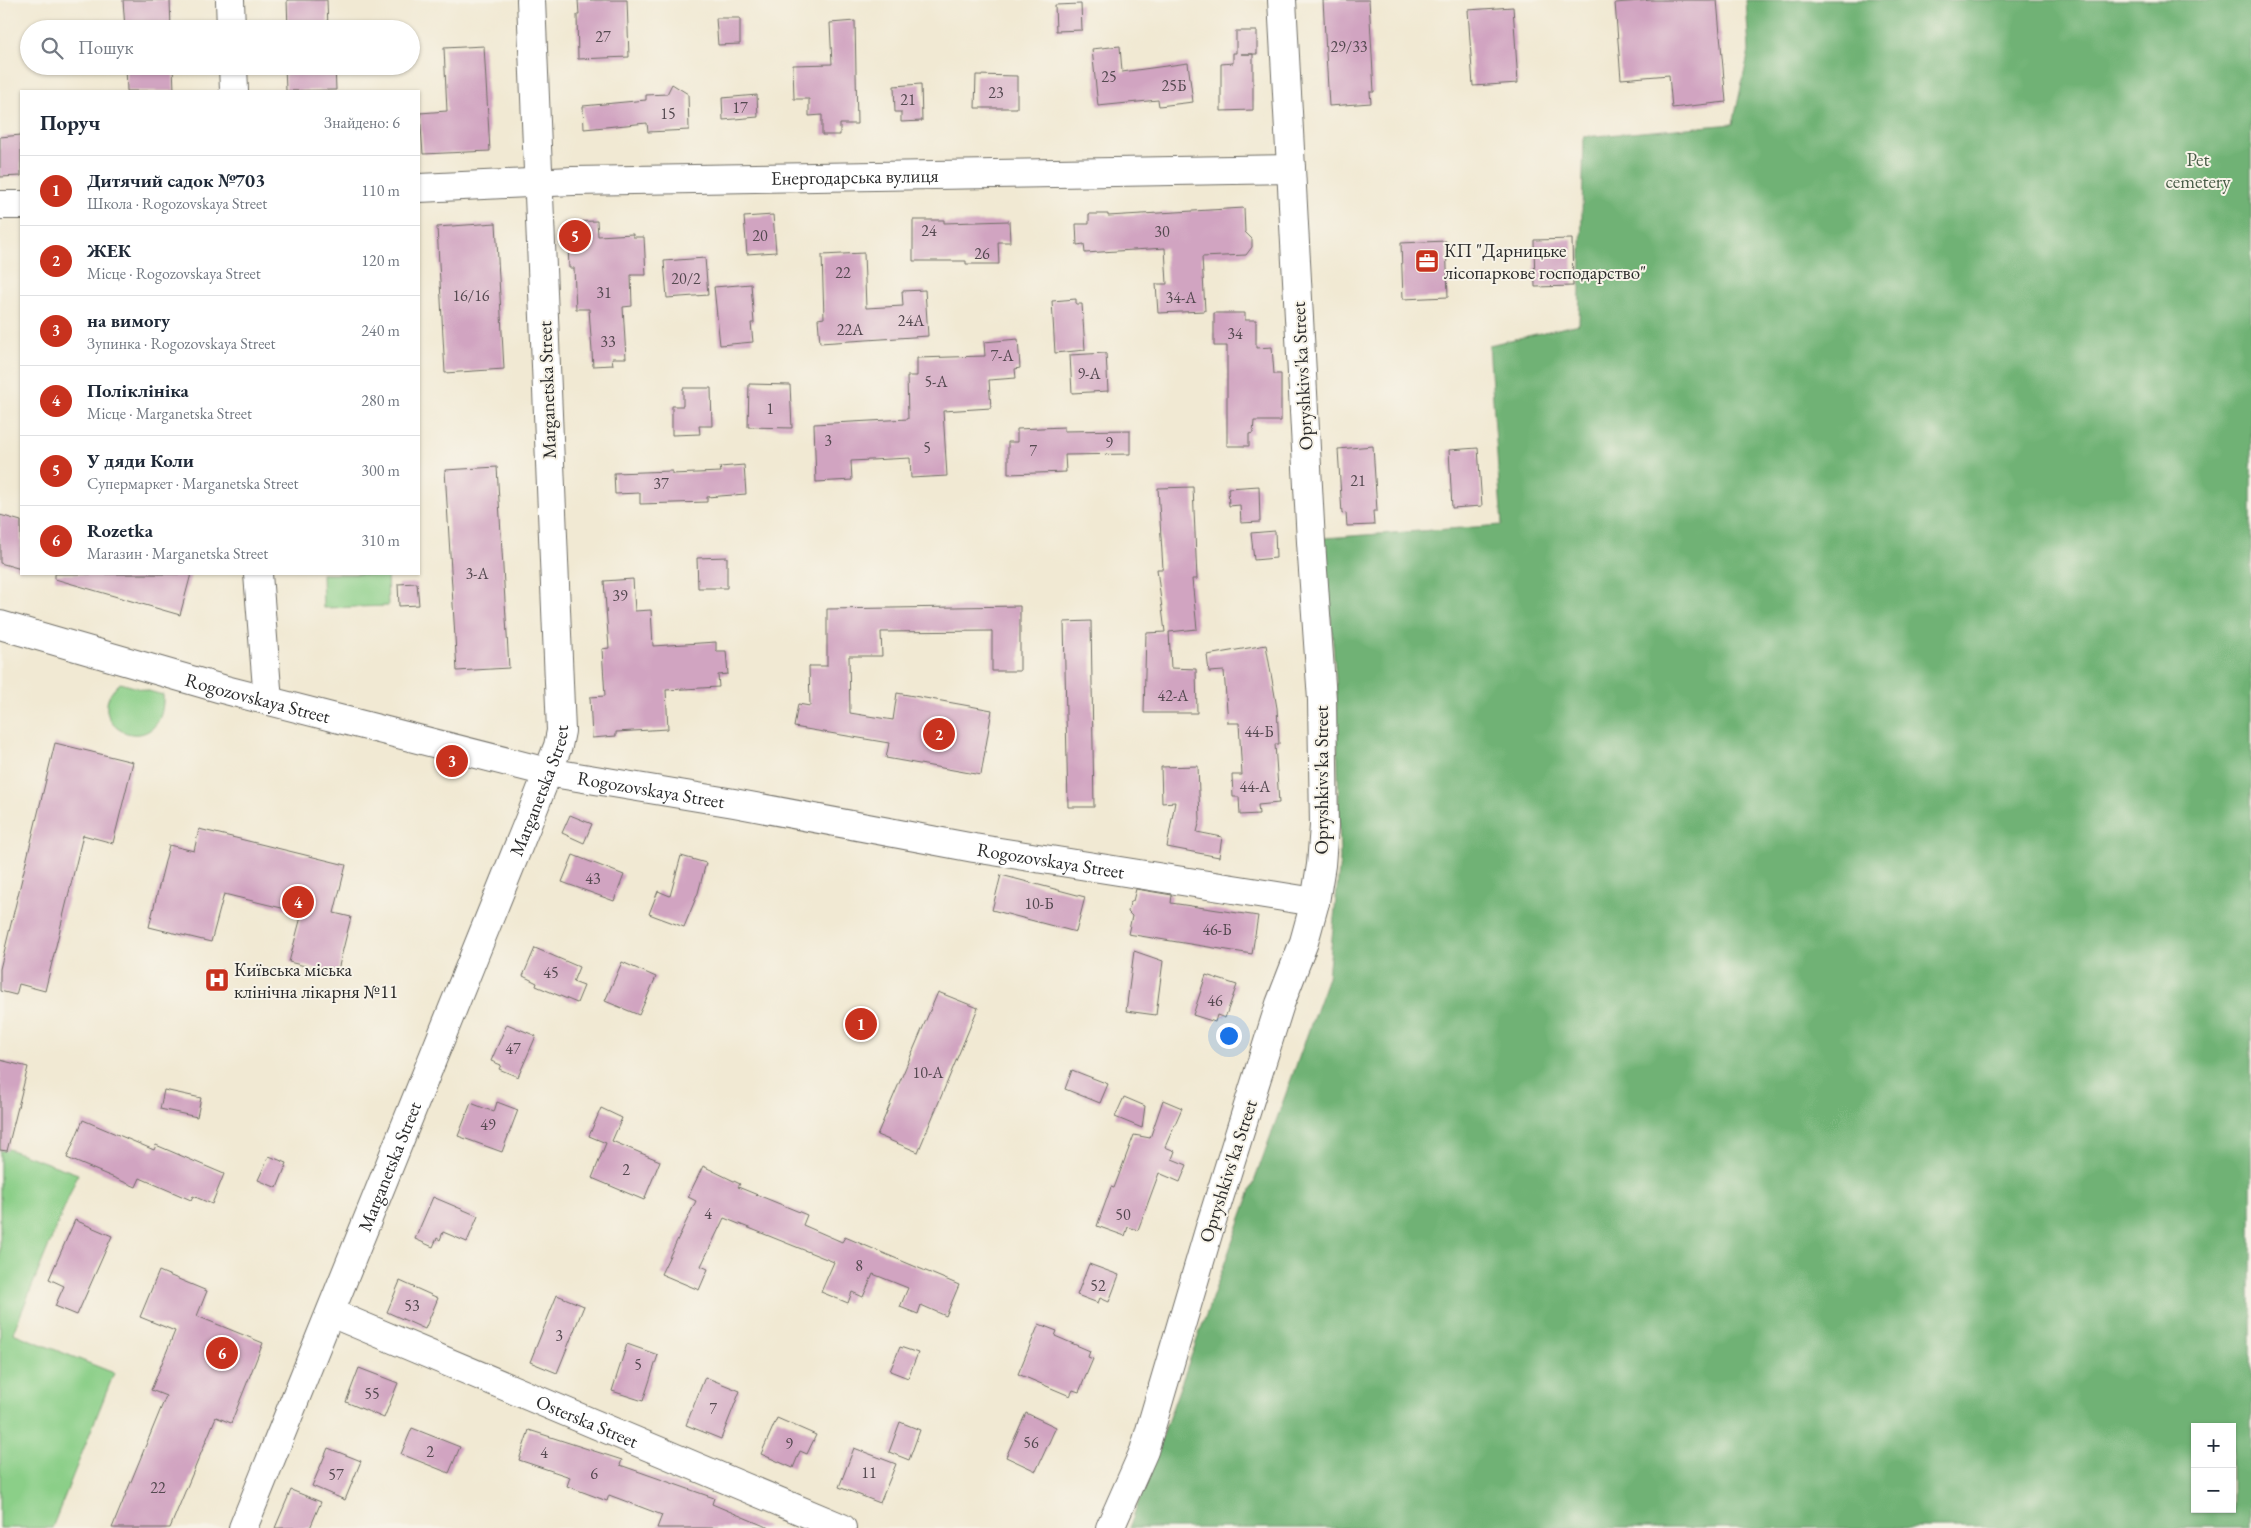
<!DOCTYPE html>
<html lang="uk">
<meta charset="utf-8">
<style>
:root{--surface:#fff;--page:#f2f2f3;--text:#1f2937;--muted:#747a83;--line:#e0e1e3;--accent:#c8321e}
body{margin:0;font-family:"EB Garamond",serif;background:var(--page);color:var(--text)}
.controls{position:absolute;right:15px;bottom:15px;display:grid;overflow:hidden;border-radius:0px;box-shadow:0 1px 4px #0004}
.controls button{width:45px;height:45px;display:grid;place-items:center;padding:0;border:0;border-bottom:1px solid var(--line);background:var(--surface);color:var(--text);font:25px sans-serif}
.you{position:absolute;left:1228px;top:1035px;width:18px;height:18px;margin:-12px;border:4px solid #fff;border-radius:50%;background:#1a73e8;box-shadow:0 0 0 8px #1a73e833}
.badge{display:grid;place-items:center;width:32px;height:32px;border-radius:50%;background:var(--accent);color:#fff;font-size:16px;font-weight:700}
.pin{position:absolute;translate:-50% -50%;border:2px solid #fff;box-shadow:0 1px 5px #0006}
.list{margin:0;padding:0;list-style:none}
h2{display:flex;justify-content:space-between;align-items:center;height:65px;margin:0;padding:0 20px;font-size:21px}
h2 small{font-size:16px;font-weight:400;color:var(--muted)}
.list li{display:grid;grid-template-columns:32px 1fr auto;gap:15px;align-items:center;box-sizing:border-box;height:70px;padding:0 20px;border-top:1px solid var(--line)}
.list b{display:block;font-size:19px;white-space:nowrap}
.list p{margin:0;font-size:16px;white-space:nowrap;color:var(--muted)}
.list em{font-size:16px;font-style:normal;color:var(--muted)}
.icon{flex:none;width:28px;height:28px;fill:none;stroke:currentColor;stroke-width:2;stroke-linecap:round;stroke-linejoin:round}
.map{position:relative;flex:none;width:2251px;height:1528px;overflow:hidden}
.search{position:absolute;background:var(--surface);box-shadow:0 1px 4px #0004;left:20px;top:20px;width:400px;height:55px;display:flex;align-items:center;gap:12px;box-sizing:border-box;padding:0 18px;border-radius:28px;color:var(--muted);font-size:19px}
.panel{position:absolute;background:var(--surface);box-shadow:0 1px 4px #0004;left:20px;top:90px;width:400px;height:485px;border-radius:0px}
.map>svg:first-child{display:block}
.green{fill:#8bcf88;stroke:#5b7d5a}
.forest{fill:#70b274;stroke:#4e6e50;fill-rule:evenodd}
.building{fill:#d1a4c1}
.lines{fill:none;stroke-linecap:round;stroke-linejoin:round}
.minor-casing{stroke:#706e66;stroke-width:30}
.minor{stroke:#fff;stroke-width:28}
.labels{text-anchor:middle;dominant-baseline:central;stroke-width:4;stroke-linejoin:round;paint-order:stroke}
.number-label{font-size:16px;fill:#544950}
.park-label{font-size:19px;fill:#485c47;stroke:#f7f3e8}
.street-label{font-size:19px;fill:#2b2b2b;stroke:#f7f3e8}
.poi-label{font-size:19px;fill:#2b2b2b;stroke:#f7f3e8;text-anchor:start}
</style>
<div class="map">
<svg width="2251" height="1528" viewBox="0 0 2251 1528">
<rect width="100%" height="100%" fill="#f7f3e8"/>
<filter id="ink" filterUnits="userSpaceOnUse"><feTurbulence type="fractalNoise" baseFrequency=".02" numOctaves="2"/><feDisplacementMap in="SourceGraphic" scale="10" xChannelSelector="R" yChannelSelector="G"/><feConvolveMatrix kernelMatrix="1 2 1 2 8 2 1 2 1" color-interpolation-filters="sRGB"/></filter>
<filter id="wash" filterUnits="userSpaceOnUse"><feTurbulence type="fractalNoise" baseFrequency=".0096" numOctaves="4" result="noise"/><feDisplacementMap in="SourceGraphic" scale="20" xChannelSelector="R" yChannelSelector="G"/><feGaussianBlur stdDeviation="1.12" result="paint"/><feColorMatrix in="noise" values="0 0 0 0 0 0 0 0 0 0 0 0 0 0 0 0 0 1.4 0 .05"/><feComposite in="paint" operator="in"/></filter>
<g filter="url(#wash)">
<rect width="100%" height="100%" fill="#f1e9d3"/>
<!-- green -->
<g class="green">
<polygon points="322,574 387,574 388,606 323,608"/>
<path d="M120 683 163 695C166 755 97 738 108 699 110 693 116 687 120 683Z"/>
<polygon points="0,1146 78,1174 13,1333 114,1373 52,1528 0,1528"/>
</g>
<!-- forest -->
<path class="forest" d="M1746 0H2251V1528H1129L1328 977 1340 859 1336 680 1324 538 1502 525 1489 345 1579 324 1584 137 1733 124 1749 51ZM2195 1427H2232V1509H2195Z"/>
<g id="blocks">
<!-- building -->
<g class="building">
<polygon points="123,0 170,0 171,29 125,29"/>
<polygon points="287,0 327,0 328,29 288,29"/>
<polygon points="578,0 627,0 629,57 578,59 577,15 579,15"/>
<polygon points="1323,0 1369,0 1374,92 1370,92 1371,103 1329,106"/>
<polygon points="1652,0 1717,0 1726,102 1672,108 1669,75 1621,79 1615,3"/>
<polygon points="1081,4 1082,30 1056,31 1055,5"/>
<polygon points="1513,7 1518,83 1473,86 1468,10"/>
<polygon points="716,18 740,18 740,44 718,45"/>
<polygon points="855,21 857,124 840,124 840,135 822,135 822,115 809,116 809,99 794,99 793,65 832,64 830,23"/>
<polygon points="1236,31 1257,31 1257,54 1241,54 1253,54 1253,110 1221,111 1221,64 1233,63 1233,53 1236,53"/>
<polygon points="484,46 490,151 423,154 420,113 447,111 444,48"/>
<polygon points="1120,46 1122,72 1188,63 1193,102 1159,106 1158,100 1098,106 1092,49"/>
<polygon points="126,66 173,66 174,91 127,91"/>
<polygon points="285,66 335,66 336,90 286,91"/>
<polygon points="976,75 1017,76 1017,108 975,108"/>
<polygon points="672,84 688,94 689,130 648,132 647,123 584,129 583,106 646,100 646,95 667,94"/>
<polygon points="921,84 922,121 901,122 901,112 895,112 894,86"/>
<polygon points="757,95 758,117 723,120 722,98"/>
<polygon points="21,135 21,176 0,177 0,137"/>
<polygon points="1244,208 1245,232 1252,239 1252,247 1246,255 1202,257 1205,311 1158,313 1156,284 1167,284 1165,248 1085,253 1084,244 1077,245 1076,224 1089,224 1089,214 1108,214 1108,216"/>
<polygon points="773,215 776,252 747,254 744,217"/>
<polygon points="913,220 944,220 944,223 1009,221 1010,242 998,242 999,264 966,264 966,261 913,261"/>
<polygon points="597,221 598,236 633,234 633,237 644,237 646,275 631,275 632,306 623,307 626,358 612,358 613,365 593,366 589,309 576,309 574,268 569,268 567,222"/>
<polygon points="496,223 504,369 445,373 437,227"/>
<polygon points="1572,239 1573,286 1535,287 1534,240"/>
<polygon points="1446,241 1448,297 1403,299 1401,243"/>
<polygon points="864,253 866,308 903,306 902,291 925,290 928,336 820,343 818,319 824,318 822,255"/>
<polygon points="705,258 708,295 667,298 664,261"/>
<polygon points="751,284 754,323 751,323 753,342 720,345 714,287"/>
<polygon points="1076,299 1076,304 1082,304 1085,350 1055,353 1052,301"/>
<polygon points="1214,313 1245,313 1245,320 1256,320 1256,348 1272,347 1274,374 1281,374 1281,421 1254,421 1253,433 1249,434 1249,446 1227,446 1227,346 1214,346"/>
<polygon points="1018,339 1020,368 1015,369 1016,378 989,380 991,408 943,411 947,476 911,478 910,458 851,461 852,480 816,482 814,424 908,419 907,376 917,376 917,358 985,356 984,342"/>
<polygon points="1106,353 1108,391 1072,393 1070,355"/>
<polygon points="749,384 790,385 792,428 748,427"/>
<polygon points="683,388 711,388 712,426 699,426 700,434 672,435 672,406 683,406"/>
<polygon points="1064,427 1064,431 1130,430 1130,454 1065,455 1066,472 1008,474 1008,442 1017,442 1017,429"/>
<polygon points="1373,446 1377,511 1373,511 1374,525 1347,526 1346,513 1342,514 1338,449"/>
<polygon points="1478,448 1482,506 1452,508 1449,450"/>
<polygon points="744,465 746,494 707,497 707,502 640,504 640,493 615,494 614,473 672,471 672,474 721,472 720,467"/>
<polygon points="497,467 509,668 457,671 445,470"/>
<polygon points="1259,486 1260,522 1241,523 1240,505 1229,506 1228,488"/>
<polygon points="1193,487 1197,579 1192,579 1197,629 1169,632 1171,668 1196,669 1197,713 1144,713 1146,633 1165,632 1157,569 1163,569 1158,488"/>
<polygon points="0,515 21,521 21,569 0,563"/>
<polygon points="1275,531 1276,558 1254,560 1251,533"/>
<polygon points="727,557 727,588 698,588 697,558"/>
<polygon points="55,574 191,574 180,615 55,579"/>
<polygon points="633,579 635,611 651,610 653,646 716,642 716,651 726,651 728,674 718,675 719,687 666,690 668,729 616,732 616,736 592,738 590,697 605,696 602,649 609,648 604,581"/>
<polygon points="417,583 419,605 399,606 398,584"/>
<polygon points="1020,606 1020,671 992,671 992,631 881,632 882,656 849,656 850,713 893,720 897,693 992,710 981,775 886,758 889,743 794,727 798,704 810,706 809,666 827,666 827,609"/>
<polygon points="1091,621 1094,807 1068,807 1064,622"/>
<polygon points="1266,645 1277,708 1279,744 1275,744 1279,803 1258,805 1259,814 1240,815 1239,797 1233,797 1232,775 1242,775 1239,723 1228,723 1224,671 1209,672 1207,655"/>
<polygon points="55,743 133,762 113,843 83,835 45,991 19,984 16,995 0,991 0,969"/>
<polygon points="1198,766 1200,820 1197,832 1222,837 1219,857 1167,847 1175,802 1162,803 1161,767"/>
<polygon points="570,815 592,824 584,843 562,833"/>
<polygon points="199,829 346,865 334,913 351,917 337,974 289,962 302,913 224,894 211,942 149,927 169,845 194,851"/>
<polygon points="573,855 624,875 614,901 562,882"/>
<polygon points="681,856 706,863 698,893 684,927 649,914 658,891 670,896"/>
<polygon points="1001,875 1085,897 1076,932 992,910"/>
<polygon points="1136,889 1172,895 1171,903 1258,916 1252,954 1128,934 1132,916 1128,912 1130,903 1133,901"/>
<polygon points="535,948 579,967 573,982 584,986 577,1003 536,986 537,983 523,976"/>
<polygon points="1134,951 1163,961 1156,1015 1126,1011"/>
<polygon points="622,962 656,977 639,1015 605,1001"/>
<polygon points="1206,975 1237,985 1225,1018 1217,1015 1215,1022 1193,1015"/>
<polygon points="938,992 978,1008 918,1152 877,1135"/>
<polygon points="507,1024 536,1036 518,1077 499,1069 501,1065 491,1061"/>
<polygon points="0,1060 28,1067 7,1151 0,1150"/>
<polygon points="1072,1070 1108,1084 1100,1103 1065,1089"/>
<polygon points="164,1090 201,1098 197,1117 160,1109"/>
<polygon points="1124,1097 1145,1106 1142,1128 1115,1117"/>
<polygon points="1163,1100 1182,1108 1165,1147 1175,1151 1172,1159 1187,1165 1180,1182 1159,1173 1138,1230 1128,1227 1125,1236 1097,1226 1111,1187 1114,1188 1134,1135 1150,1138"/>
<polygon points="497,1102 518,1110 502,1152 458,1136 471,1103 494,1112"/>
<polygon points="601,1108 622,1118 612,1141 660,1161 644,1200 592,1178 606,1143 589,1136"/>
<polygon points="83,1120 154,1150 156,1145 224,1174 212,1204 193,1196 191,1200 140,1178 136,1187 67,1158"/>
<polygon points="269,1156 287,1163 277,1188 258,1180"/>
<polygon points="703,1166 740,1184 738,1187 807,1215 803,1225 842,1242 845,1237 959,1285 946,1316 921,1305 918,1314 900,1307 908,1288 873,1274 863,1297 852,1292 848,1303 821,1292 834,1262 724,1218 701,1266 708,1269 699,1290 661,1274 696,1201 688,1197"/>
<polygon points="433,1197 478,1216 467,1242 443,1232 440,1240 437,1238 433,1247 415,1239"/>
<polygon points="75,1220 112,1236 77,1315 55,1306 64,1286 49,1279"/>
<polygon points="1089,1264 1119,1275 1109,1302 1100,1298 1098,1303 1077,1295"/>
<polygon points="159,1271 207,1291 197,1316 263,1343 231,1423 216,1417 170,1528 112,1528 166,1396 151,1390 175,1331 140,1317"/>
<polygon points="400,1281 438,1298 425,1329 387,1312"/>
<polygon points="557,1295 584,1306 557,1373 530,1362"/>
<polygon points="1039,1324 1057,1331 1055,1336 1090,1351 1088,1357 1093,1359 1079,1392 1073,1390 1070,1396 1018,1374"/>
<polygon points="627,1344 658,1355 643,1401 612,1391"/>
<polygon points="900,1347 918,1353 908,1378 890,1371"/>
<polygon points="359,1368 398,1383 384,1418 346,1402"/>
<polygon points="705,1377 740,1391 721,1439 686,1425"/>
<polygon points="1026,1413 1056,1427 1036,1471 1006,1457"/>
<polygon points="777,1418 816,1435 807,1454 800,1451 793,1468 761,1454"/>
<polygon points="900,1422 920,1430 909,1460 889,1452"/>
<polygon points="412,1428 460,1447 449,1473 401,1454"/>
<polygon points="529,1430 622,1460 620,1465 714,1498 712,1504 769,1528 657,1528 662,1515 609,1495 607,1501 567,1486 570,1477 519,1460"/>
<polygon points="328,1448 361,1461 345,1500 312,1486"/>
<polygon points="854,1448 896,1464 880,1503 839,1487"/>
<polygon points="291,1490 321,1502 310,1528 275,1528"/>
</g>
</g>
</g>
<g filter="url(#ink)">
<use href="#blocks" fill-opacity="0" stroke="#706e66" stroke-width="1"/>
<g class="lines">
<defs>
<g id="minor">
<polyline points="230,0 231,29"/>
<polyline points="233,66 234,91"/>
<path id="s1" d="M419 188 573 181 1291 169"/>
<polyline points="0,205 21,205"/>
<polyline points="258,574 268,701"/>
<path id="s2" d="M0 625 222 689 547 772 734 803 974 848 1315 902"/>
<path id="s3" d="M331 1313 842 1528"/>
<path id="s4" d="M243 1528 535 805 558 746 561 731 531 0"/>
<polyline points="1110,1528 1144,1451 1210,1227 1280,1004 1304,942 1315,902 1321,865 1324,826 1322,700 1311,542 1282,0"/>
</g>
</defs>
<!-- minor casing -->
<use href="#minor" class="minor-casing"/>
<!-- minor -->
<use href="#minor" class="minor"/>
</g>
</g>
<!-- icons -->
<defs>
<symbol id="office-square" viewBox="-11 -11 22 22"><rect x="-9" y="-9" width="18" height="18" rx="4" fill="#c8321e" stroke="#f7f3e8"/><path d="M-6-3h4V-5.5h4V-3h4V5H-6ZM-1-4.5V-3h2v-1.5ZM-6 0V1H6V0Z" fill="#fff"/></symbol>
<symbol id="hospital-square" viewBox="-11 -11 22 22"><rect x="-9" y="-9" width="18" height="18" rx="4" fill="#c8321e" stroke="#f7f3e8"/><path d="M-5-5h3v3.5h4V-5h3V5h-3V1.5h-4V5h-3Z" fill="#fff"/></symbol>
</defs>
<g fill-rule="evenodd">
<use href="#office-square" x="1413" y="247" width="28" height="28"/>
<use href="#hospital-square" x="203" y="966" width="28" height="28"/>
</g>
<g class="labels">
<!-- number labels -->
<g class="number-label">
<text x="603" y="36">27</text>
<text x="1349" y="46">29/33</text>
<text x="1109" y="76">25</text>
<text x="1174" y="85">25Б</text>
<text x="996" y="92">23</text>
<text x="908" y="99">21</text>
<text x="740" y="107">17</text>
<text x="668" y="113">15</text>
<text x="929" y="230">24</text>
<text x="1162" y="231">30</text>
<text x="760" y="235">20</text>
<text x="982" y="253">26</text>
<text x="843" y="272">22</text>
<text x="686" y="278">20/2</text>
<text x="604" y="292">31</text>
<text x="471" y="295">16/16</text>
<text x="1181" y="297">34-А</text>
<text x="911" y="320">24А</text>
<text x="850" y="329">22А</text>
<text x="1235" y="333">34</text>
<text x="608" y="341">33</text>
<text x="1002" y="355">7-А</text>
<text x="1089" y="373">9-А</text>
<text x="936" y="381">5-А</text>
<text x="770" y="408">1</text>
<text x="828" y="440">3</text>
<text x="1109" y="442">9</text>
<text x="927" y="447">5</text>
<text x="1033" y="450">7</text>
<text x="1358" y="480">21</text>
<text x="661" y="483">37</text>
<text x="477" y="573">3-А</text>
<text x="620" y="595">39</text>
<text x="1173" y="695">42-А</text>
<text x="1259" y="731">44-Б</text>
<text x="1255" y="786">44-А</text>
<text x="593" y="878">43</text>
<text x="1039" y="903">10-Б</text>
<text x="1217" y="929">46-Б</text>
<text x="551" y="972">45</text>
<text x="1215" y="1000">46</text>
<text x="513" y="1048">47</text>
<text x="928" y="1072">10-А</text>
<text x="488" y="1124">49</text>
<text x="626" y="1169">2</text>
<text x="708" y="1213">4</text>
<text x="1123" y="1214">50</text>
<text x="859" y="1265">8</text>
<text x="1098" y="1285">52</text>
<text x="412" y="1305">53</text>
<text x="559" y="1335">3</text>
<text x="638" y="1364">5</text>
<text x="372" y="1393">55</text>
<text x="713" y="1408">7</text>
<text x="1031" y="1442">56</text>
<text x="789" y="1443">9</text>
<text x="430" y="1451">2</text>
<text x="544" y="1452">4</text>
<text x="869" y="1472">11</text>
<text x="594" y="1473">6</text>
<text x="336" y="1474">57</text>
<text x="158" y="1487">22</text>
</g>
<!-- park labels -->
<g class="park-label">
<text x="2198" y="159">Pet<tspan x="2198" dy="22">cemetery</tspan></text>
</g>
<!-- street labels -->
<g class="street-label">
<text stroke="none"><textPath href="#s1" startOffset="436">Енергодарська вулиця</textPath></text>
<text transform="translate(1302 376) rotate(-93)">Opryshkivsʹka Street</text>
<text transform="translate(547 390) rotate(-92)">Marganetska Street</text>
<text stroke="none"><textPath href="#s2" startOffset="268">Rogozovskaya Street</textPath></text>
<text transform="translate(1321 780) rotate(-90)">Opryshkivsʹka Street</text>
<text stroke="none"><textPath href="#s4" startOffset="795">Marganetska Street</textPath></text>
<text stroke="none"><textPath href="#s2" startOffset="672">Rogozovskaya Street</textPath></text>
<text stroke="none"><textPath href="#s2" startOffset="1078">Rogozovskaya Street</textPath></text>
<text stroke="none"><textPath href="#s4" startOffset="390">Marganetska Street</textPath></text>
<text transform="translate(1228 1171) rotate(-72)">Opryshkivsʹka Street</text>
<text stroke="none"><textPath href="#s3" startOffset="278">Osterska Street</textPath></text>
</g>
<!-- poi labels -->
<g class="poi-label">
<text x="1444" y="250">КП "Дарницьке<tspan x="1444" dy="22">лісопаркове господарство"</tspan></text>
<text x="234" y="969">Київська міська<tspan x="234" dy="22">клінічна лікарня №11</tspan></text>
</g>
</g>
</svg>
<div class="controls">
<button>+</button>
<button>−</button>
</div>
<div class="you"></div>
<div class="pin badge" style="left:861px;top:1024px">1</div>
<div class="pin badge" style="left:939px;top:734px">2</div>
<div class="pin badge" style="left:452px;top:761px">3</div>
<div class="pin badge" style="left:298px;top:902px">4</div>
<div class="pin badge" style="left:575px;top:236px">5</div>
<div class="pin badge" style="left:222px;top:1353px">6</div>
<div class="search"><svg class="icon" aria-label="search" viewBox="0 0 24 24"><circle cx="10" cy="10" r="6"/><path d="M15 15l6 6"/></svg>Пошук</div>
<section class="panel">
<h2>Поруч<small>Знайдено: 6</small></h2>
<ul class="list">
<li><span class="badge">1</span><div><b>Дитячий садок №703</b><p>Школа · Rogozovskaya Street</p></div><em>110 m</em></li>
<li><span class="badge">2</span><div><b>ЖЕК</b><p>Місце · Rogozovskaya Street</p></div><em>120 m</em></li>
<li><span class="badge">3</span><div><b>на вимогу</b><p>Зупинка · Rogozovskaya Street</p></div><em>240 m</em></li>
<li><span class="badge">4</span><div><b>Поліклініка</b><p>Місце · Marganetska Street</p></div><em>280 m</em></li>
<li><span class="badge">5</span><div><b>У дяди Коли</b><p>Супермаркет · Marganetska Street</p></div><em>300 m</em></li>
<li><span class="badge">6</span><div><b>Rozetka</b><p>Магазин · Marganetska Street</p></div><em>310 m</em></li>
</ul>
</section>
</div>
